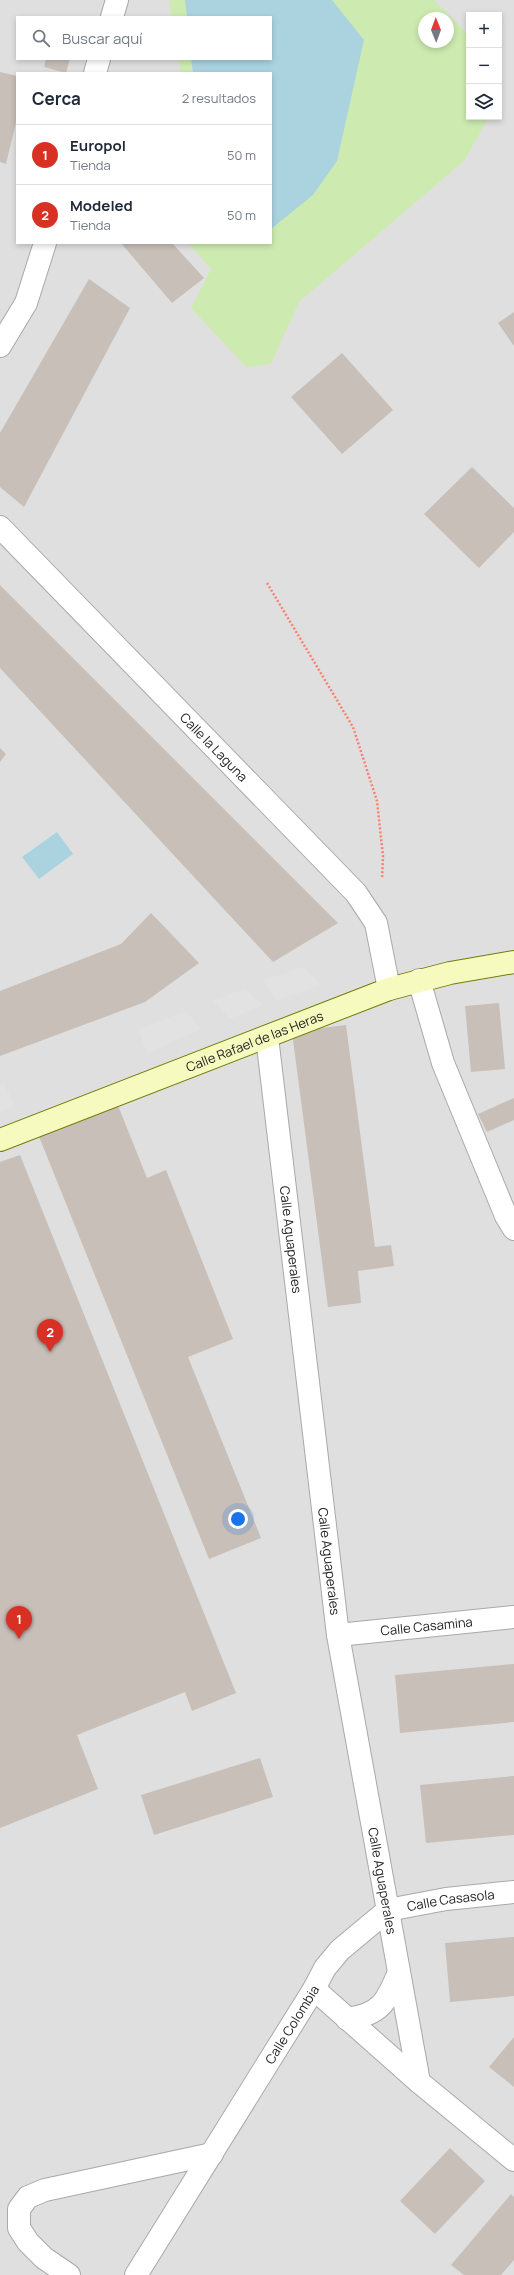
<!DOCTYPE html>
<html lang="es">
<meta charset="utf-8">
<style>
:root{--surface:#fff;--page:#f2f2f3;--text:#1f2937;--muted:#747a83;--line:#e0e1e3;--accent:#d93025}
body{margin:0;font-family:Manrope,sans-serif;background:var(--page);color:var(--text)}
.controls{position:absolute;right:12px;top:12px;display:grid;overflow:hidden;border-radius:0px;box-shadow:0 2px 6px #0003}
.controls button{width:36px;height:36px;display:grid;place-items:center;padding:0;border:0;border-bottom:1px solid var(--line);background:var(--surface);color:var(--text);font:20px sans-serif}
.compass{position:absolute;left:418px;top:12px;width:36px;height:36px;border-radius:50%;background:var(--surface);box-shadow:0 2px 6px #0003;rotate:359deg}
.you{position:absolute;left:238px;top:1519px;width:14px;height:14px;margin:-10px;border:3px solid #fff;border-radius:50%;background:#1a73e8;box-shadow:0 0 0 6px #1a73e833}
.badge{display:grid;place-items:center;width:26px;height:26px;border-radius:50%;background:var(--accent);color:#fff;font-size:13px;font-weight:700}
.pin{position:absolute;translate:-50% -33px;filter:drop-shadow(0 1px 2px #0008)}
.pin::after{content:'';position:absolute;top:21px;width:14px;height:12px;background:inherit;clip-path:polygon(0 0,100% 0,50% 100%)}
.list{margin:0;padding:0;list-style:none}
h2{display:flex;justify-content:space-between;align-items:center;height:52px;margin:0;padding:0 16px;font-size:17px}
h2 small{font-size:13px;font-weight:400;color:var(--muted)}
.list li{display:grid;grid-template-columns:26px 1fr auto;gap:12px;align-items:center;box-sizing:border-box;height:60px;padding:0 16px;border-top:1px solid var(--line)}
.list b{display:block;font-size:15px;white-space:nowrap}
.list p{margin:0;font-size:13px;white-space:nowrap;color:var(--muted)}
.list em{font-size:13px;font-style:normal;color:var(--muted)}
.icon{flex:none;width:22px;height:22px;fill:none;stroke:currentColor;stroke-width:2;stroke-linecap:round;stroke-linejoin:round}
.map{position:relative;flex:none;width:514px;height:2275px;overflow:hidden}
.search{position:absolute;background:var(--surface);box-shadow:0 2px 6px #0003;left:16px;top:16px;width:256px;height:44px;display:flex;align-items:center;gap:10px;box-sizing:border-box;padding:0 14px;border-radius:0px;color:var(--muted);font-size:15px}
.panel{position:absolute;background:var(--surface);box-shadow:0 2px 6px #0003;left:16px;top:72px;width:256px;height:172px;border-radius:0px}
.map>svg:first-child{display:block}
.residential{fill:#e0dfdf;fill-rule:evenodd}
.grass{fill:#cdebb0;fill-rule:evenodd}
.parking{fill:#e2e2e2}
.water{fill:#aad3df}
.building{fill:#c7bfb8}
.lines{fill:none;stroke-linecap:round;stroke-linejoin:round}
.street-casing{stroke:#a9a9a9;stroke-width:24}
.secondary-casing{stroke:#707d05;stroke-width:24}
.path{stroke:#fa8072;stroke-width:2.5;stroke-dasharray:2 2;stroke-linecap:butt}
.street{stroke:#fff;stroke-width:22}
.secondary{stroke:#f7fabf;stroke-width:22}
.labels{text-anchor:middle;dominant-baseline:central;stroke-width:4;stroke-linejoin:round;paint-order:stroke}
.street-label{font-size:13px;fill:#222;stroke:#fff}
</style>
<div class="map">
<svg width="514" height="2275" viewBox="0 0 514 2275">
<rect width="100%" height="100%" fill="#f2efe9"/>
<!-- residential -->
<path class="residential" d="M0 0H514V2275H0ZM469 15H499V117H469ZM17 17H271V59H17ZM424 18H448V42H424ZM17 73H271V243H17Z"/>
<!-- grass -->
<path class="grass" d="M169 0H434L469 35V117H489L464 161 299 302 271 364 246 367 191 308 211 269 188 243H271V73H181L178 59H271V17H171ZM424 18H448V42H424Z"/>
<!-- parking -->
<g class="parking">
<polygon points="303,967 322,985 277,1000 262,981"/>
<polygon points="245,989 263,1005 229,1019 213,1000"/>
<polygon points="186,1011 202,1029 147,1053 138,1029"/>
<polygon points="4,1084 15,1106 0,1112 0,1085"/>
</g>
<!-- water -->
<g class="water">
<polygon points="185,0 332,0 364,40 337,161 313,195 271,229 271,73 193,73 191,59 271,59 271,17 187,17"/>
<polygon points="57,832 73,854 39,879 22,857"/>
</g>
<!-- building -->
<g class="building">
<polygon points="46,59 70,59 66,73 44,67"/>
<polygon points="0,72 17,76 17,118 6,164 0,162"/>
<polygon points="121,243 172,243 204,278 172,303"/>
<polygon points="89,279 130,308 24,507 0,487 0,433"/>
<polygon points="514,312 514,346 498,323"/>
<polygon points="342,353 393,410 342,454 291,397"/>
<polygon points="472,467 514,508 514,532 479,568 424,514"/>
<polygon points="0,585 338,923 273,962 0,668"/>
<polygon points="0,748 6,754 0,762"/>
<polygon points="151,913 199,963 145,1002 0,1056 0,991 121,944"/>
<polygon points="499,1003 505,1069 471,1072 465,1006"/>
<polygon points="346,1025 375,1247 391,1245 394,1266 358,1271 361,1303 328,1307 292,1032"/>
<polygon points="514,1098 514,1120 487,1132 478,1114"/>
<polygon points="117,1103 147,1178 166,1170 233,1339 188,1357 261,1538 209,1559 38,1134"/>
<polygon points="20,1155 236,1693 192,1711 185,1692 77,1735 98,1789 0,1828 0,1162"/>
<polygon points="514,1664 514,1722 400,1733 395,1675"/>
<polygon points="260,1758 273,1797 154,1835 141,1795"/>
<polygon points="514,1776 514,1835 426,1843 420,1785"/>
<polygon points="514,1937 514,1996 450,2002 445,1943"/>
<polygon points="514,2037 514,2087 489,2067"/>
<polygon points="450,2148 485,2181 435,2234 400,2201"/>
<polygon points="511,2194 514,2197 514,2260 501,2275 464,2275 451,2265"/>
</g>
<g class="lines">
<defs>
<g id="street">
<polyline points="112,17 117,0"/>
<polyline points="95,73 99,59"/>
<polyline points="0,346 26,303 45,243"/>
<path id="s1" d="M0 527 356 893 376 923 389 989"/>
<polyline points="419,980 443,1063 506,1216 514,1229"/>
<path id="s2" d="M267 1037 338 1635 419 2082"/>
<path id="s3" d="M338 1635 514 1617"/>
<polyline points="314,1989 419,2082 514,2160"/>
<path d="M347 2019C381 2015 387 2001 399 1972"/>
<polyline points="69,2275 44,2258 28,2242 19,2228 19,2209 28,2197 45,2190 212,2154"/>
<path id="s4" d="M136 2275 314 1989 325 1968 340 1950 388 1910 446 1899 514 1892"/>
</g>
<g id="secondary">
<path id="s5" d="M0 1140 389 989 450 973 514 962"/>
</g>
</defs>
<!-- street casing -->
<use href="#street" class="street-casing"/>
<!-- secondary casing -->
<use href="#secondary" class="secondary-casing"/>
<!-- path -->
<polyline class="path" points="267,583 353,727 377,801 383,856 382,879"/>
<!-- street -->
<use href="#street" class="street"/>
<!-- secondary -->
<use href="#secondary" class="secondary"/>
</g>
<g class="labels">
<!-- street labels -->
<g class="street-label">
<text stroke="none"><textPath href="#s1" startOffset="307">Calle la Laguna</textPath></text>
<text stroke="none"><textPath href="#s5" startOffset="273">Calle Rafael de las Heras</textPath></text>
<text stroke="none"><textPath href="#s2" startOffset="204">Calle Aguaperales</textPath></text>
<text stroke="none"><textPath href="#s2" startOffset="528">Calle Aguaperales</textPath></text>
<text stroke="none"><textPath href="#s3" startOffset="89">Calle Casamina</textPath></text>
<text stroke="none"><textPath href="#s2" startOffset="852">Calle Aguaperales</textPath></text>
<text stroke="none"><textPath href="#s4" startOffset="510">Calle Casasola</textPath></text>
<text stroke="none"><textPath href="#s4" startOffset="295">Calle Colombia</textPath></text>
</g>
</g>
</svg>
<div class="controls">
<button>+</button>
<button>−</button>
<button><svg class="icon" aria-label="layers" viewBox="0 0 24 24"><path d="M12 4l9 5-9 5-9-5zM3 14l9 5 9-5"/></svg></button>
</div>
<svg class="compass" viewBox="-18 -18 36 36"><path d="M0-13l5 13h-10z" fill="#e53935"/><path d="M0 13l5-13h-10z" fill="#747a83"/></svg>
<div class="you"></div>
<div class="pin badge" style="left:19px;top:1639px">1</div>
<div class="pin badge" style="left:50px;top:1352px">2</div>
<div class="search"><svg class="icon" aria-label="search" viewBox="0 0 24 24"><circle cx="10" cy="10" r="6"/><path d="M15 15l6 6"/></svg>Buscar aquí</div>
<section class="panel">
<h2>Cerca<small>2 resultados</small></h2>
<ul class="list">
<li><span class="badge">1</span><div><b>Europol</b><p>Tienda</p></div><em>50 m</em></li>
<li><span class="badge">2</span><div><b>Modeled</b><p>Tienda</p></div><em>50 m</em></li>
</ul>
</section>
</div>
